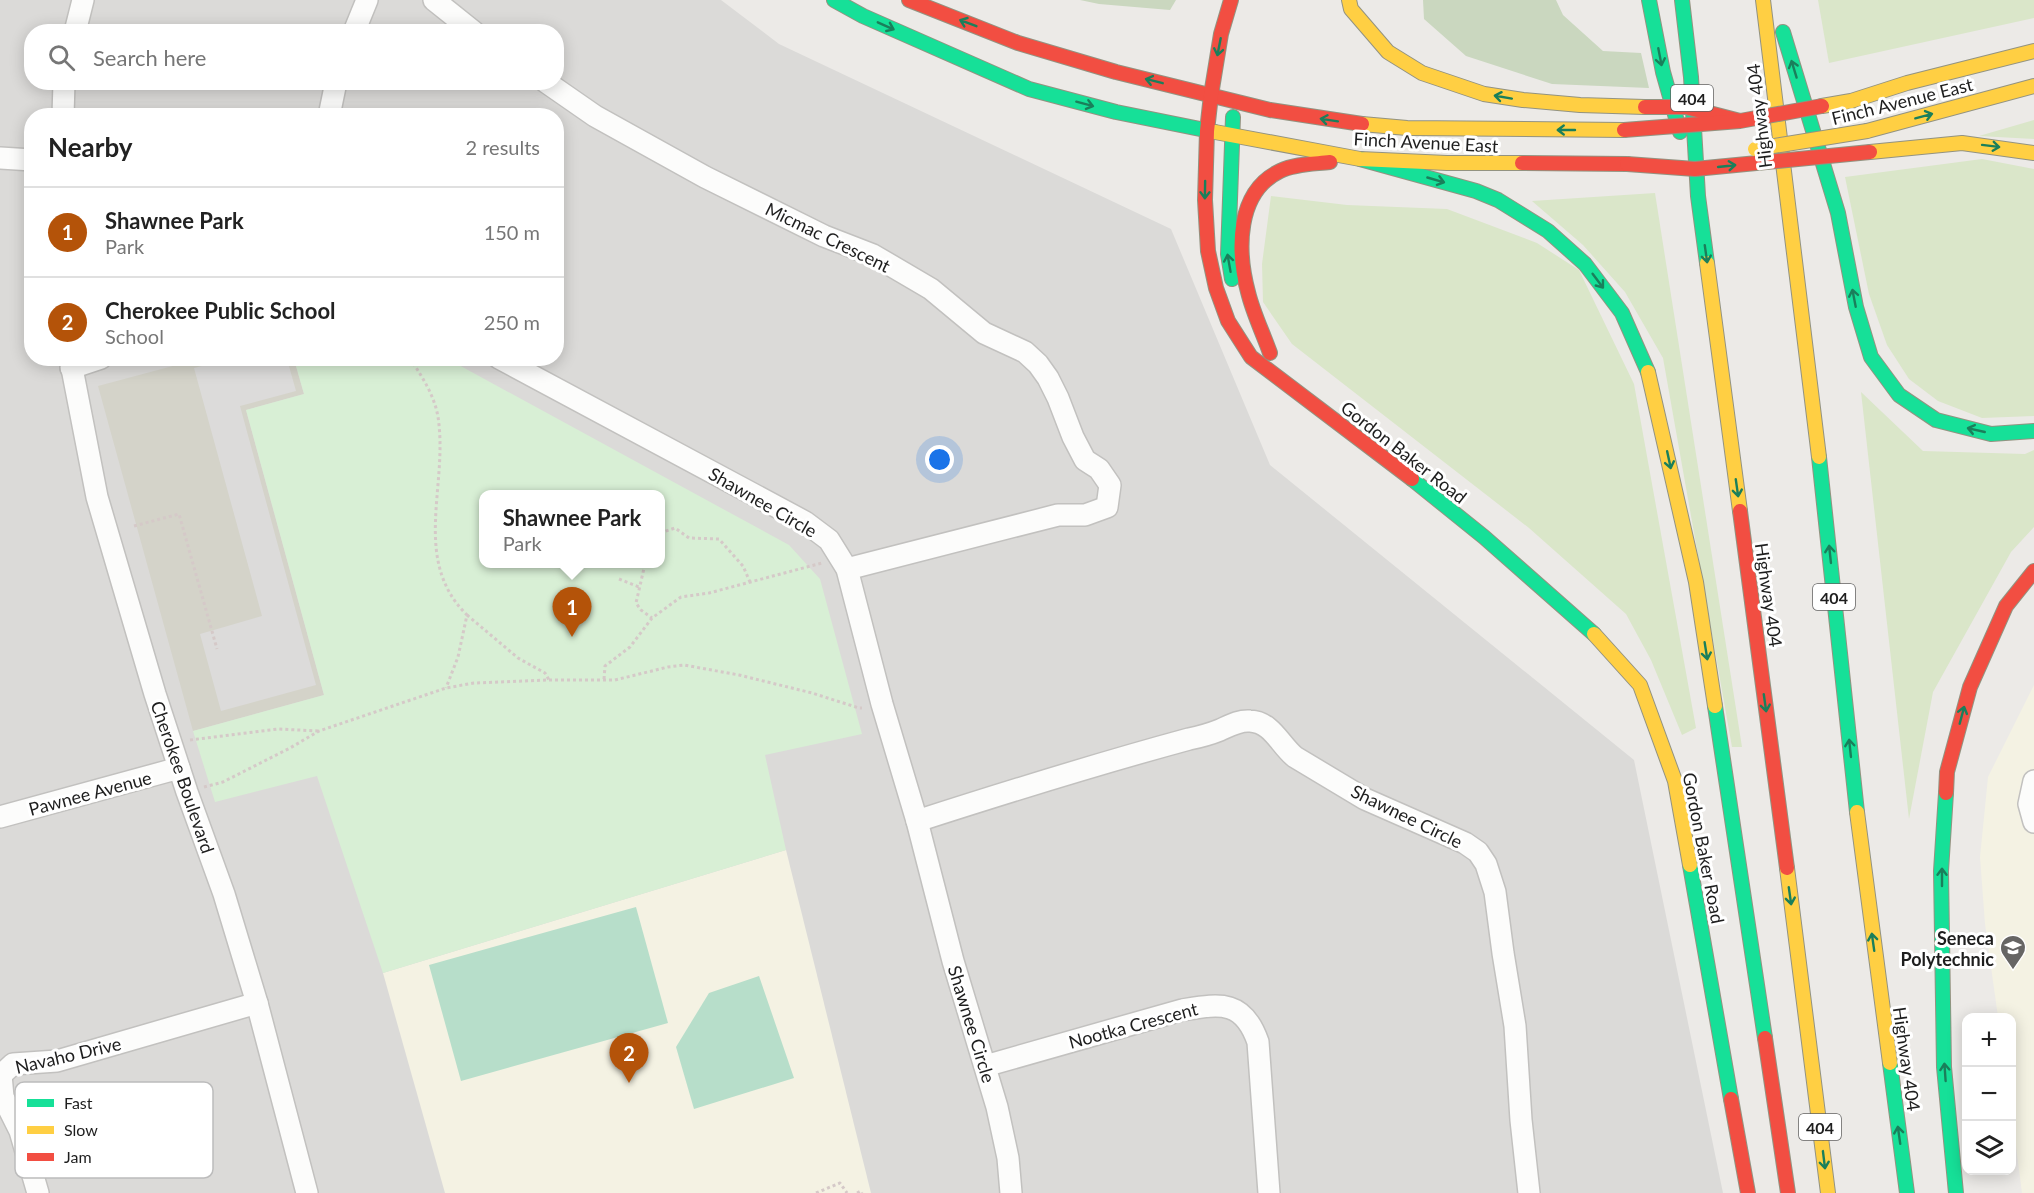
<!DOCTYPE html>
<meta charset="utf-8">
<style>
:root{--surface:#fff;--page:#f6f6f6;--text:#222;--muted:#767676;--line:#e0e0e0;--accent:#b45309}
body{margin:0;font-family:Lato,sans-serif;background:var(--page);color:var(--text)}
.controls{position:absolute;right:18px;bottom:18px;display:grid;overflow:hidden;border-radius:12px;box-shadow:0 3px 15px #0003}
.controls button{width:54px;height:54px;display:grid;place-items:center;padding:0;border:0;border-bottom:2px solid var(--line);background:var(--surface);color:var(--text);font:30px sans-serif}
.you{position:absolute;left:940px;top:460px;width:21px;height:21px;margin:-15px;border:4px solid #fff;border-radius:50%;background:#1a73e8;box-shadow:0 0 0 9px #1a73e833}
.badge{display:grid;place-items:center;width:39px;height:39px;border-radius:50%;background:var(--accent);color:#fff;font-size:20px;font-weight:700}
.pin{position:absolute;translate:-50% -50px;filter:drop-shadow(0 2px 3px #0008)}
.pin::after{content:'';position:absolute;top:32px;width:21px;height:18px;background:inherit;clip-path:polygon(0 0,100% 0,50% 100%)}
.popup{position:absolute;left:479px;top:490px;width:186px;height:78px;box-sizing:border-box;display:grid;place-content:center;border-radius:12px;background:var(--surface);filter:drop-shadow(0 2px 4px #0005);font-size:20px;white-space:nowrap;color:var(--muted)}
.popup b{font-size:22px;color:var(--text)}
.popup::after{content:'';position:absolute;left:50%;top:100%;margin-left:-12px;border:12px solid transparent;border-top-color:var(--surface)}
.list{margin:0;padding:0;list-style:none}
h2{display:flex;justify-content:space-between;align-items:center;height:78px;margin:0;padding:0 24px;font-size:26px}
h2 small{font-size:20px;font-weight:400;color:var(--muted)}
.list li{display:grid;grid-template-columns:39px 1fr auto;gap:18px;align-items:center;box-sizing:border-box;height:90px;padding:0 24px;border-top:2px solid var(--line)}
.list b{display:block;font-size:22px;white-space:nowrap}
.list p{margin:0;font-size:20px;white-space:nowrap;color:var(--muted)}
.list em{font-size:20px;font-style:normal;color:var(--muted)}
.icon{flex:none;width:33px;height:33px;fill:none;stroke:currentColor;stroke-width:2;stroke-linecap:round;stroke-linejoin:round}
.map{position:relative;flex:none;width:2034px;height:1193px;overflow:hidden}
.search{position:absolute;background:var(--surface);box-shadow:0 3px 15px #0003;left:24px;top:24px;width:540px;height:66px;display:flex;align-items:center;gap:15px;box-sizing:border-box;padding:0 21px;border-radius:24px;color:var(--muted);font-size:22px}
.panel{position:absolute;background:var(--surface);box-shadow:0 3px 15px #0003;left:24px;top:108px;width:540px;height:258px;border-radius:24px}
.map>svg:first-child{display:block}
.residential{fill:#dbdad8;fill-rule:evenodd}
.education{fill:#f4f2e3}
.construction{fill:#d4d3c9}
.grass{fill:#dae6c9}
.forest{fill:#cad7bf}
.park{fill:#d8efd5;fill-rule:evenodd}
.pitch{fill:#b7deca}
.parking{fill:#dcdbda}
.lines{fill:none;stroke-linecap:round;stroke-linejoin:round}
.street-casing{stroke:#c2c1bf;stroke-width:24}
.fast-casing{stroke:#939381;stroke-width:16}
.slow-casing{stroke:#939381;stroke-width:16}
.jam-casing{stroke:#939381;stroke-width:16}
.path{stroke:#d5c9c8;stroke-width:3;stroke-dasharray:3 3;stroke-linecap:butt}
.street{stroke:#fcfcfb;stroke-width:21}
.fast{stroke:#16e098;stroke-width:14}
.slow{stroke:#ffcf43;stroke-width:14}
.jam{stroke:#f24e42;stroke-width:14}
.slow-bridge-casing{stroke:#939381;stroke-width:16;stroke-linecap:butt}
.jam-bridge-casing{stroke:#939381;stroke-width:16;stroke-linecap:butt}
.slow-bridge{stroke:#ffcf43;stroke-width:14}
.jam-bridge{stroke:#f24e42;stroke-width:14}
.oneway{stroke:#1a7f5b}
.labels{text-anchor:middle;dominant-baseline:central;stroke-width:6;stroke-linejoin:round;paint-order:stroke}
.shield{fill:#fff;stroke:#626262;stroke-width:1.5}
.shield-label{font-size:16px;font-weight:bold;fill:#1e1e1e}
.street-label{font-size:18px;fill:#1e1e1e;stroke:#fff}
.poi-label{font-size:18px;font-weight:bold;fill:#1e1e1e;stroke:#fff;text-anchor:end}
.key{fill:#fff;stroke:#bcbcbc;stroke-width:1.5}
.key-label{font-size:16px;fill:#1e1e1e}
</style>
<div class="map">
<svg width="2034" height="1193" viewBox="0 0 2034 1193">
<rect width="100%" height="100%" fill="#eceae7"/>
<!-- residential -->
<path class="residential" d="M0 0H721L779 44 1171 229 1270 465 1634 760 1723 1193H0ZM32 32H556V82H32ZM32 116H556V358H32ZM484 494H660V564H484Z"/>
<!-- education -->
<g class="education">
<polygon points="2034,685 2034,1193 2022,1193 2012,1115 2012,1018 1998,1017 1985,924 1980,857 1988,777"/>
<polygon points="786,850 871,1193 445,1193 383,973"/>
</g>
<!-- construction -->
<polygon class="construction" points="199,359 294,359 304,394 246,410 324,695 193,731 98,386"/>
<!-- grass -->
<g class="grass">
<polygon points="1818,0 2034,0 2034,18 1829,63"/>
<polygon points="2034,120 2034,139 1979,136"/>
<polygon points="1982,159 2034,169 2034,416 1982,418 1938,401 1909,379 1887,345 1869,294 1845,177"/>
<polygon points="1655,193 1742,747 1732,747 1663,358 1625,292 1583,245 1532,201"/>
<polygon points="1271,196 1347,205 1447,209 1537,243 1579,270 1634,384 1696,728 1682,735 1651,660 1626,614 1529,528 1292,344 1263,302 1262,264"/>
<polygon points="1861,392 1923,451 2025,454 2034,450 2034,527 2011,552 1933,692 1909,819"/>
</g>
<!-- forest -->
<g class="forest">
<polygon points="1080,0 1176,0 1170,10 1099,4"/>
<polygon points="1423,0 1556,0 1563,15 1603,51 1641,53 1649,88 1552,84 1466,56 1424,19"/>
</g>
<!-- park -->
<path class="park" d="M446 358 789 545 820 579 862 734 765 755 786 850 383 973 317 776 215 802 193 731 324 695 246 410 304 394 294 359ZM484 494H660V564H484Z"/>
<!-- pitch -->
<g class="pitch">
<polygon points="636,907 668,1023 461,1081 429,965"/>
<polygon points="759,976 794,1078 694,1109 676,1047 709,993"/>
</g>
<!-- parking -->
<polygon class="parking" points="229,359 287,359 296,391 240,406 316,685 221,711 200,634 262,616 194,368"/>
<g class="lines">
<defs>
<g id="street">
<polyline points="434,0 474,32"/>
<polyline points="75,32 83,0"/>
<polyline points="354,32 367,0"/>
<polyline points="546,82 595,116 705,177 824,236 873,255 931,289 984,333 1025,352 1038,364 1048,378 1058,398 1073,437 1085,460 1099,469 1110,485 1107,507 1085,515 1058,515 847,569"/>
<polyline points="63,116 64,82"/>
<polyline points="329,116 336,82"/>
<polyline points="0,158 32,160"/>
<polyline points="70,358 97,497 155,694 187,792 224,894 257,1003 307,1193"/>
<polyline points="499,358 805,522 829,540 847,569 882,704 917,821 953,961 997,1107 1008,1158 1011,1193"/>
<polyline points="71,368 101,358"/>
<polyline points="2034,781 2029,804 2034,822"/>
<polyline points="0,817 179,768"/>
<path d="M917 821C1007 792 1097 764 1189 739 1199 737 1210 734 1220 730 1229 726 1239 720 1250 721 1272 722 1280 745 1295 757L1365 799 1465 843 1478 852 1486 864 1495 892 1503 953 1515 1026 1521 1120 1529 1193"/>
<path d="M985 1066 1182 1010C1220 1004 1243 999 1258 1042L1269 1193"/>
<polyline points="38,1193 20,1131 3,1097 1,1075 13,1064 57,1061 257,1003"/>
</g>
<g id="fast">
<polyline points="834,0 863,16 1029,89 1116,112 1215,132"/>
<polyline points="1649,0 1663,72 1680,132"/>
<polyline points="1682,0 1691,77 1698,196 1707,263"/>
<polyline points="1783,32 1838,213 1856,307 1871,357 1899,395 1936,420 1991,434 2034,431"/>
<polyline points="1360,159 1476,191 1498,200 1548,231 1585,264 1622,313 1648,372"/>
<polyline points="1232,279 1228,254 1233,117"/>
<polyline points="1819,457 1857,812"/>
<polyline points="1412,479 1484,537 1594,634"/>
<polyline points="1715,706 1765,1038"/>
<polyline points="1946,793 1941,871 1944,1067 1956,1193"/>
<polyline points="1690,865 1731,1099"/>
<polyline points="1890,1063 1907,1193"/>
</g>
<g id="slow">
<polyline points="1349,0 1351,9 1388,52 1422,73 1484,94 1523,100 1580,105 1645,107"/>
<polyline points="1763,0 1819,457"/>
<polyline points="1822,106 1851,101 1907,83 2034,51"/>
<polyline points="1362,124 1407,128 1624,130"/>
<polyline points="1867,131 2034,86"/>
<polyline points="1215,132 1360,159 1447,163 1522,163"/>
<polyline points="1870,152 1962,143 2034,153"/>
<polyline points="1707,263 1740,511"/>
<polyline points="1648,372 1696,582 1715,706"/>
<polyline points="1594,634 1640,685 1675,781 1690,865"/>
<polyline points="1857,812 1890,1063"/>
<polyline points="1787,868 1828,1193"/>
</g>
<g id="jam">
<polyline points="909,0 1018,43 1116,72 1270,110 1362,124"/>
<polyline points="1211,95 1207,131 1205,200 1208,251 1216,288 1228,321 1251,357 1412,479"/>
<polyline points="1211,95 1221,34 1231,0"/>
<polyline points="1522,163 1627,164"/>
<path d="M1270 353C1263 333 1253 313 1248 292 1237 251 1236 192 1280 171 1295 164 1313 164 1330 162"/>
<polyline points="1740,511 1787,868"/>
<polyline points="1946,793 1947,772 1970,687 2006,606 2034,571"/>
<polyline points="1765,1038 1788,1193"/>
<polyline points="1731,1099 1748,1193"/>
</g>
</defs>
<!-- street casing -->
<use href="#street" class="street-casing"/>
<!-- fast casing -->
<use href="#fast" class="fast-casing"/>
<!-- slow casing -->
<use href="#slow" class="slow-casing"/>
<!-- jam casing -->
<use href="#jam" class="jam-casing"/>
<!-- path -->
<g class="path">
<path d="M410 358C424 380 437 399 439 425 446 491 413 562 467 615L458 657 446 688"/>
<polyline points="134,526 179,514 217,649"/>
<polyline points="660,533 675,528 689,538 719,539 743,566 750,582"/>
<polyline points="645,564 636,603 641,610 652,618"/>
<polyline points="619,579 639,587"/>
<polyline points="467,615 518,658 545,673 549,680"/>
<polyline points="604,679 605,666 630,647 652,618 681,597 709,593 822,563"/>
<polyline points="190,740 278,729 318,731"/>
<polyline points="204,787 223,782 290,748 319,731 446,688 474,683 549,680 615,680 668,667 684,665 739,675 812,693 859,708 862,708"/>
<polyline points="816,1193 840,1183 847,1193"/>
<polyline points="857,1193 861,1191 862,1193"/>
</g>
<!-- street -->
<use href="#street" class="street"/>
<!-- fast -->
<use href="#fast" class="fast"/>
<!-- slow -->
<use href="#slow" class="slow"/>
<!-- jam -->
<use href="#jam" class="jam"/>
<defs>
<polyline id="slow-bridge" points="1755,149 1867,131"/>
<g id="jam-bridge">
<polyline points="1645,107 1686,107 1740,121"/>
<polyline points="1624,130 1740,121 1822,106"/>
<polyline points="1627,164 1695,169 1870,152"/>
</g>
</defs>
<!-- slow-bridge casing -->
<use href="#slow-bridge" class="slow-bridge-casing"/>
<!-- jam-bridge casing -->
<use href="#jam-bridge" class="jam-bridge-casing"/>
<!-- slow-bridge -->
<use href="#slow-bridge" class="slow-bridge"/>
<!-- jam-bridge -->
<use href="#jam-bridge" class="jam-bridge"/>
</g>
<!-- one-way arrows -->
<defs><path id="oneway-shaft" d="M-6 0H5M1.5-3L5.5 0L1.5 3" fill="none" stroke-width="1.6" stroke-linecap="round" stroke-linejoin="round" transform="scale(1.5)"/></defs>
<g class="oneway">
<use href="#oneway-shaft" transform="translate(968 23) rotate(-159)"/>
<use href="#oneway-shaft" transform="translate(886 26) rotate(24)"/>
<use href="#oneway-shaft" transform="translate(1219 47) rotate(101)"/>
<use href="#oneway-shaft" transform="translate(1660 57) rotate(79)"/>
<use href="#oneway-shaft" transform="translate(1794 69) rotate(-107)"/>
<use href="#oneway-shaft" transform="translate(1154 81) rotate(-166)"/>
<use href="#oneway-shaft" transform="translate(1503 97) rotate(-170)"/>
<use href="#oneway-shaft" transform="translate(1085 104) rotate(15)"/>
<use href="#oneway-shaft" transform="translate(1924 116) rotate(-15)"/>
<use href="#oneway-shaft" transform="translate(1329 120) rotate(-171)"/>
<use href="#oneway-shaft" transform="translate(1566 130) rotate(-180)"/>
<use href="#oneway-shaft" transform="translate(1991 146) rotate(7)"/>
<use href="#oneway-shaft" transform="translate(1727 166) rotate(-6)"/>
<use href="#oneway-shaft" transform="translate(1436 180) rotate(16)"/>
<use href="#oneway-shaft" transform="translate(1205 190) rotate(91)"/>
<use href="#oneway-shaft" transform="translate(1706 254) rotate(82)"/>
<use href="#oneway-shaft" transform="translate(1229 263) rotate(-100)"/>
<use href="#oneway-shaft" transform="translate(1598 281) rotate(53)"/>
<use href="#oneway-shaft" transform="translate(1854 298) rotate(-101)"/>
<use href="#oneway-shaft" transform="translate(1976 430) rotate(-167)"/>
<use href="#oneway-shaft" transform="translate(1669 460) rotate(78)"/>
<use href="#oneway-shaft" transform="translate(1737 488) rotate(82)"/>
<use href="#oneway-shaft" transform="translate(1830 554) rotate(-96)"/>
<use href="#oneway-shaft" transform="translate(1706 651) rotate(81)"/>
<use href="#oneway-shaft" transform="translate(1765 703) rotate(82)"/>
<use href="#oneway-shaft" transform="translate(1962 715) rotate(-75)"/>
<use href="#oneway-shaft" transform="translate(1850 748) rotate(-96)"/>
<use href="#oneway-shaft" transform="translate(1942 877) rotate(-90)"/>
<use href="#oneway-shaft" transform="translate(1790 896) rotate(82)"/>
<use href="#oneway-shaft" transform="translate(1873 942) rotate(-98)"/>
<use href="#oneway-shaft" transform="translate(1945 1072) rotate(-94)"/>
<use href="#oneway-shaft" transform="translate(1899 1135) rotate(-98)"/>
<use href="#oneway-shaft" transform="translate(1824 1160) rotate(83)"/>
</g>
<!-- icons -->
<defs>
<symbol id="university-pin" viewBox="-11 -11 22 30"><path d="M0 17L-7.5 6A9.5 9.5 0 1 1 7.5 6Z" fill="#666564" stroke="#fff"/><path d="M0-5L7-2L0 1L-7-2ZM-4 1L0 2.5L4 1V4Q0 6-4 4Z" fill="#fff"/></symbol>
</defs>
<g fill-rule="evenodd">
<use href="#university-pin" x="1998" y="933" width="30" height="40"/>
</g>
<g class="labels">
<!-- shield labels -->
<g class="shield">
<rect x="1671" y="85" width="42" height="26" rx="4.5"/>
<rect x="1813" y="584" width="42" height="26" rx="4.5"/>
<rect x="1799" y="1114" width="42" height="26" rx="4.5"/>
</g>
<g class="shield-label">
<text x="1692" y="98">404</text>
<text x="1834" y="597">404</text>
<text x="1820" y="1127">404</text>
</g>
<!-- street labels -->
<g class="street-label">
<text transform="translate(1902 101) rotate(-14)">Finch Avenue East</text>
<text transform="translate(1759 116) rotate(-97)">Highway 404</text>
<text transform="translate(1426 142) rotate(3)">Finch Avenue East</text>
<text transform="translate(828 237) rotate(26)">Micmac Crescent</text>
<text transform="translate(1404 452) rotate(38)">Gordon Baker Road</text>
<text transform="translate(763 502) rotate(30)">Shawnee Circle</text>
<text transform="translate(1769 595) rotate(82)">Highway 404</text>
<text transform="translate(183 777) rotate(71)">Cherokee Boulevard</text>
<text transform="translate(90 793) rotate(-15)">Pawnee Avenue</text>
<text transform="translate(1407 816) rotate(26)">Shawnee Circle</text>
<text transform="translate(1704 848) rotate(79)">Gordon Baker Road</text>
<text transform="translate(972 1024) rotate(73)">Shawnee Circle</text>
<text transform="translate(1133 1025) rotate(-15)">Nootka Crescent</text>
<text transform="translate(68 1055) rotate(-13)">Navaho Drive</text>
<text transform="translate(1907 1059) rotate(82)">Highway 404</text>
</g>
<!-- poi labels -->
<g class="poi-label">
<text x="1994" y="938">Seneca<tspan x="1994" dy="21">Polytechnic</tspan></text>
</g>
</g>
<!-- legend -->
<rect x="15" y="1082" width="198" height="96" rx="9" class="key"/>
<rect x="27" y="1099" width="27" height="8" fill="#16e098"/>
<rect x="27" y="1126" width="27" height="8" fill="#ffcf43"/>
<rect x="27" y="1153" width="27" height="8" fill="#f24e42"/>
<g class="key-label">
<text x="64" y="1109">Fast</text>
<text x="64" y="1136">Slow</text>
<text x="64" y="1163">Jam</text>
</g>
</svg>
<div class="controls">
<button>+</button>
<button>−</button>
<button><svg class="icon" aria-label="layers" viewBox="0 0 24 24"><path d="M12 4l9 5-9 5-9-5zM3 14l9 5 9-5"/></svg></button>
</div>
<div class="you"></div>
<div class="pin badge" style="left:572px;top:637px">1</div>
<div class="popup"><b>Shawnee Park</b>Park</div>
<div class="pin badge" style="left:629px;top:1083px">2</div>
<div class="search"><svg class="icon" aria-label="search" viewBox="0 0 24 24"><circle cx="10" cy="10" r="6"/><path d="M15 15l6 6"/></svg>Search here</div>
<section class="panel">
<h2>Nearby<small>2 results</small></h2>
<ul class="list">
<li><span class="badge">1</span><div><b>Shawnee Park</b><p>Park</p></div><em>150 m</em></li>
<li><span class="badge">2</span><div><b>Cherokee Public School</b><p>School</p></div><em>250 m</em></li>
</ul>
</section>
</div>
